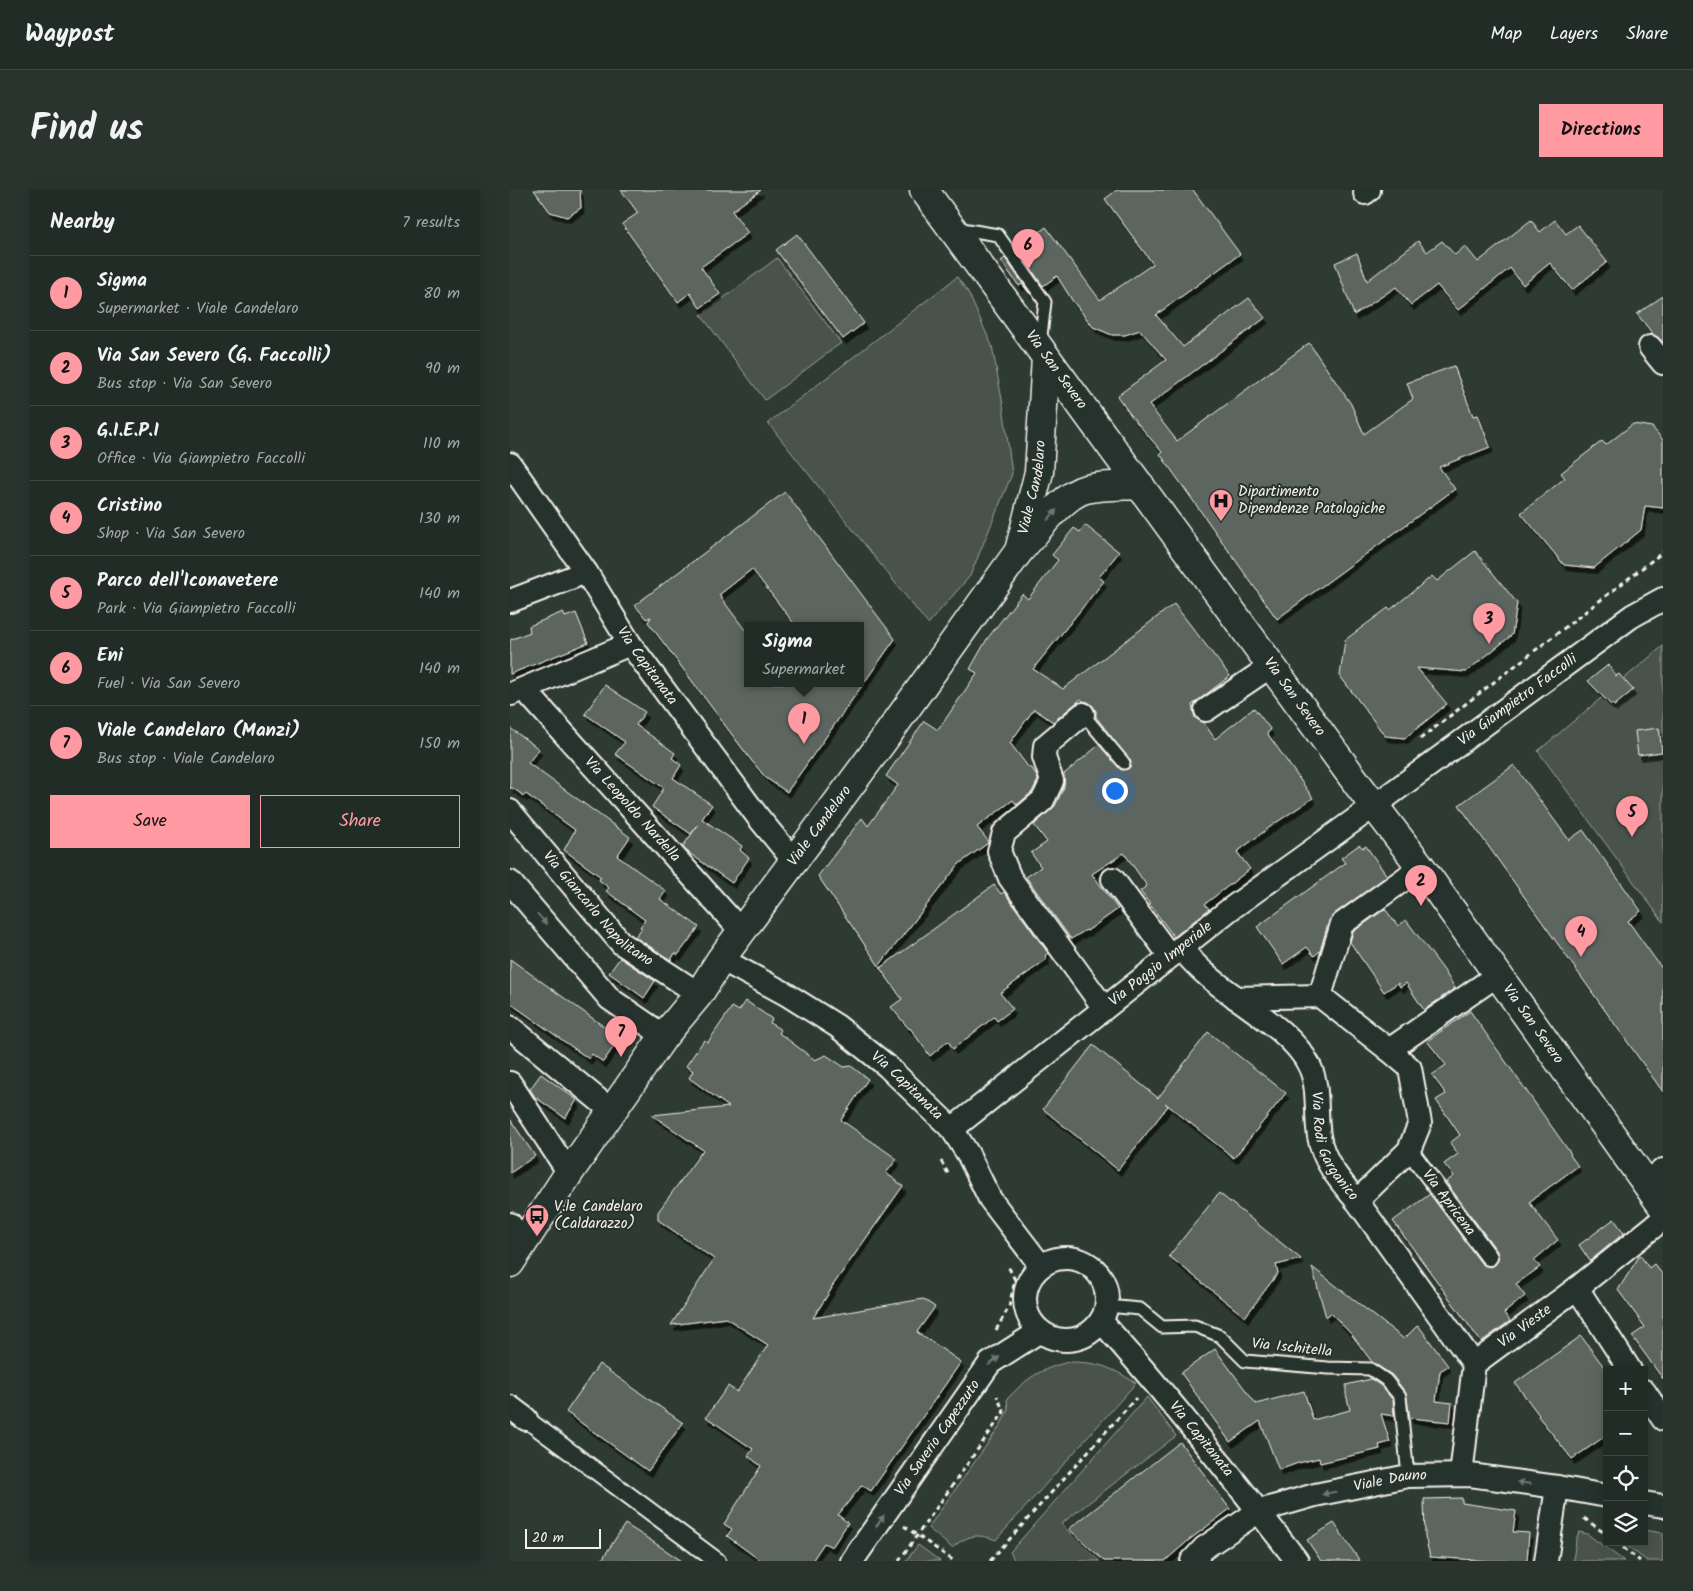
<!DOCTYPE html>
<meta charset="utf-8">
<style>
:root{--surface:#222c27;--page:#2a342f;--text:#f1f3f6;--muted:#a2a7a7;--line:#3f4844;--accent:#ff9aa2}
body{margin:0;font-family:Kalam,sans-serif;background:var(--page);color:var(--text)}
.controls{position:absolute;right:15px;bottom:15px;display:grid;overflow:hidden;border-radius:0px;box-shadow:0 2px 12px #0003}
.controls button{width:45px;height:45px;display:grid;place-items:center;padding:0;border:0;border-bottom:1px solid var(--line);background:var(--surface);color:var(--text);font:25px sans-serif}
.scale{position:absolute;left:15px;bottom:12px;width:76px;box-sizing:border-box;padding-left:5px;border:2px solid #f4f1e8;border-top:0;font-size:14px;line-height:18px;white-space:nowrap;color:#f4f1e8;-webkit-text-stroke:4px #26332d;paint-order:stroke}
.you{position:absolute;left:604px;top:600px;width:18px;height:18px;margin:-12px;border:4px solid #fff;border-radius:50%;background:#1a73e8;box-shadow:0 0 0 8px #1a73e833}
.badge{display:grid;place-items:center;width:32px;height:32px;border-radius:50%;background:var(--accent);color:#111;font-size:16px;font-weight:700}
.pin{position:absolute;translate:-50% -41px;filter:drop-shadow(0 1px 2px #0008)}
.pin::after{content:'';position:absolute;top:26px;width:18px;height:15px;background:inherit;clip-path:polygon(0 0,100% 0,50% 100%)}
.popup{position:absolute;left:234px;top:432px;width:120px;height:65px;box-sizing:border-box;display:grid;place-content:center;border-radius:0px;background:var(--surface);filter:drop-shadow(0 1px 4px #0005);font-size:16px;white-space:nowrap;color:var(--muted)}
.popup b{font-size:19px;color:var(--text)}
.popup::after{content:'';position:absolute;left:50%;top:100%;margin-left:-10px;border:10px solid transparent;border-top-color:var(--surface)}
.list{margin:0;padding:0;list-style:none}
h2{display:flex;justify-content:space-between;align-items:center;height:65px;margin:0;padding:0 20px;font-size:21px}
h2 small{font-size:16px;font-weight:400;color:var(--muted)}
.list li{display:grid;grid-template-columns:32px 1fr auto;gap:15px;align-items:center;box-sizing:border-box;height:75px;padding:0 20px;border-top:1px solid var(--line)}
.list b{display:block;font-size:19px;white-space:nowrap}
.list p{margin:0;font-size:16px;white-space:nowrap;color:var(--muted)}
.list em{font-size:16px;font-style:normal;color:var(--muted)}
.actions{display:flex;gap:10px;padding:15px 20px}
.actions a{flex:1;padding:11px 0;border:1px solid var(--accent);border-radius:0px;text-align:center;font-size:18px;color:var(--accent)}
.actions .main{background:var(--accent);color:#111}
.icon{flex:none;width:28px;height:28px;fill:none;stroke:currentColor;stroke-width:2;stroke-linecap:round;stroke-linejoin:round}
.map{position:relative;flex:none;width:1153px;height:1371px;overflow:hidden;border-radius:0px}
header{display:flex;align-items:center;gap:30px;box-sizing:border-box;height:70px;padding:0 25px;background:var(--surface);border-bottom:1px solid var(--line)}
header strong{font-size:24px}
nav{display:flex;gap:28px;margin-inline-start:auto;font-size:18px}
.intro{display:flex;align-items:center;justify-content:space-between;box-sizing:border-box;height:120px;padding:0 30px}
h1{margin:0;font-size:35px}
.button{padding:12px 22px;border-radius:0px;background:var(--accent);color:#111;font-size:18px;font-weight:700}
main{display:flex;gap:30px;padding:0 30px}
aside{flex:1;background:var(--surface);border-radius:0px;box-shadow:0 2px 12px #0003}
.map>svg:first-child{display:block}
.green{fill:#48524c;stroke:#9ea29a}
.building{fill:#5c655e;stroke:#f4f1e8;fill-rule:evenodd;filter:url(#shadow)}
.lines{fill:none;stroke-linecap:round;stroke-linejoin:round}
.service-casing{stroke:#f4f1e8;stroke-width:15}
.pedestrian-casing{stroke:#f4f1e8;stroke-width:20}
.minor-casing{stroke:#f4f1e8;stroke-width:26}
.tertiary-casing{stroke:#f4f1e8;stroke-width:31}
.secondary-casing{stroke:#f4f1e8;stroke-width:31}
.path{stroke:#f4f1e8;stroke-width:3;stroke-dasharray:5 4;stroke-linecap:butt}
.service{stroke:#26332d;stroke-width:11}
.pedestrian{stroke:#26332d;stroke-width:16}
.minor{stroke:#26332d;stroke-width:22}
.tertiary{stroke:#26332d;stroke-width:28}
.secondary{stroke:#26332d;stroke-width:28}
.oneway{fill:#6e766e}
.labels{text-anchor:middle;dominant-baseline:central;stroke-width:4;stroke-linejoin:round;paint-order:stroke}
.street-label{font-size:15px;fill:#f4f1e8;stroke:#26332d}
.poi-label{font-size:15px;fill:#f4f1e8;stroke:#26332d;text-anchor:start}
</style>
<header>
<strong>Waypost</strong>
<nav><a>Map</a><a>Layers</a><a>Share</a></nav>
</header>
<div class="intro"><h1>Find us</h1><a class="button">Directions</a></div>
<main>
<aside>
<h2>Nearby<small>7 results</small></h2>
<ul class="list">
<li><span class="badge">1</span><div><b>Sigma</b><p>Supermarket · Viale Candelaro</p></div><em>80 m</em></li>
<li><span class="badge">2</span><div><b>Via San Severo (G. Faccolli)</b><p>Bus stop · Via San Severo</p></div><em>90 m</em></li>
<li><span class="badge">3</span><div><b>G.I.E.P.I</b><p>Office · Via Giampietro Faccolli</p></div><em>110 m</em></li>
<li><span class="badge">4</span><div><b>Cristino</b><p>Shop · Via San Severo</p></div><em>130 m</em></li>
<li><span class="badge">5</span><div><b>Parco dell'Iconavetere</b><p>Park · Via Giampietro Faccolli</p></div><em>140 m</em></li>
<li><span class="badge">6</span><div><b>Eni</b><p>Fuel · Via San Severo</p></div><em>140 m</em></li>
<li><span class="badge">7</span><div><b>Viale Candelaro (Manzi)</b><p>Bus stop · Viale Candelaro</p></div><em>150 m</em></li>
</ul>
<div class="actions"><a class="main">Save</a><a>Share</a></div>
</aside>
<div class="map">
<svg width="1153" height="1371" viewBox="0 0 1153 1371">
<defs>
<filter id="shadow"><feDropShadow dx="3" dy="5.5" stdDeviation="0" flood-color="#0009"/></filter>
</defs>
<rect width="100%" height="100%" fill="#2e3b34"/>
<filter id="ink" filterUnits="userSpaceOnUse"><feTurbulence type="fractalNoise" baseFrequency=".02" numOctaves="2"/><feDisplacementMap in="SourceGraphic" scale="10" xChannelSelector="R" yChannelSelector="G"/><feConvolveMatrix kernelMatrix="1 2 1 2 8 2 1 2 1" color-interpolation-filters="sRGB"/></filter>
<g filter="url(#ink)">
<!-- green -->
<g class="green">
<polygon points="267,68 331,153 255,210 191,125"/>
<polygon points="447,87 458,102 482,156 493,215 502,284 460,386 418,434 258,233"/>
<polygon points="1153,456 1153,732 1028,561"/>
<path d="M558 1172C589 1172 600 1177 626 1193L486 1350C467 1343 457 1345 442 1358L418 1338 490 1236 498 1220 497 1209C518 1187 529 1180 558 1172Z"/>
<polygon points="637,1207 666,1246 551,1334 590,1371 505,1371 500,1362"/>
<polygon points="1134,1340 1153,1343 1153,1371 1137,1371 1112,1352 1134,1352"/>
<polygon points="1069,1342 1077,1344 1114,1371 1063,1371 1066,1350"/>
<polygon points="408,1355 430,1371 396,1371"/>
</g>
<!-- building -->
<g class="building">
<polygon points="24,0 70,0 71,18 57,27 40,22"/>
<polygon points="111,0 251,0 222,21 238,43 191,77 210,104 190,118 180,103 168,112 112,34 128,23"/>
<polygon points="607,0 683,0 730,64 646,125 673,157 739,108 755,128 639,215 667,251 799,153 841,214 854,244 903,209 897,193 944,176 963,226 968,225 980,257 929,277 945,299 767,429 650,264 652,262 623,228 607,206 656,170 630,140 615,145 602,145 583,137 562,110 547,86 533,96 508,60 520,51 519,50 536,37 590,110 643,74 595,9"/>
<polygon points="1021,30 1030,42 1045,30 1056,44 1068,35 1097,72 1062,100 1040,73 1013,95 1000,78 948,120 927,95 901,115 886,97 844,125 825,73 847,63 857,91 908,51 917,62 932,51 945,65 955,56 968,72"/>
<polygon points="287,44 354,133 333,149 266,60"/>
<polygon points="495,68 520,104 512,94 509,96 491,71"/>
<polygon points="1153,106 1153,152 1143,144 1127,124"/>
<polygon points="1123,234 1142,237 1153,250 1153,318 1135,316 1131,340 1084,378 1054,375 1011,323 1055,288 1051,283 1078,262 1092,251 1096,255"/>
<path d="M275 302 385 449 277 602 256 588 241 570 138 432 141 427 136 429 125 415ZM242 379 285 435H350V493H238V444L209 405Z"/>
<polygon points="575,335 609,362 589,387 594,391 523,479 553,499 664,414 720,486 682,515 685,528 694,533 705,549 744,518 761,540 757,543 803,608 764,634 727,662 740,679 695,714 699,719 664,747 630,701 637,696 614,663 582,684 608,719 577,741 576,740 561,749 516,687 531,677 521,663 537,652 524,635 545,616 554,597 554,584 589,555 611,580 618,579 621,572 586,527 586,521 583,516 578,512 573,511 571,509 543,532 524,519 500,553 519,578 522,578 526,585 528,590 522,602 507,615 503,610 467,637 478,651 478,653 449,674 369,776 308,686 352,628 358,636 388,595 376,586 414,531 428,540 467,483 460,479 477,449 512,404 518,409 548,370 542,365 564,338 570,342"/>
<polygon points="965,361 1007,413 1002,445 956,482 907,478 937,514 895,548 875,546 830,486 835,450 878,418 880,420 922,386 927,391"/>
<polygon points="53,422 55,427 66,423 78,453 0,484 0,450 20,442 19,436"/>
<polygon points="1098,475 1106,486 1109,484 1123,500 1104,516 1102,513 1101,515 1078,491"/>
<polygon points="95,495 135,522 126,535 165,563 162,568 171,575 163,588 202,615 192,629 232,656 230,660 239,668 222,693 179,663 173,656 188,635 181,644 142,617 154,598 105,564 115,552 75,524"/>
<polygon points="0,538 29,559 18,573 120,647 107,666 156,701 150,709 189,737 168,765 165,763 161,770 125,747 132,738 130,737 135,730 96,701 99,698 89,690 91,687 54,660 65,640 16,604 14,606 1,597 0,599"/>
<polygon points="1149,538 1152,562 1128,565 1125,541"/>
<polygon points="1004,575 1059,650 1073,640 1131,721 1118,731 1153,780 1153,902 949,615"/>
<polygon points="849,655 853,658 856,656 877,686 824,724 819,730 810,761 804,766 797,757 773,774 747,737 835,673 831,668"/>
<polygon points="484,695 491,704 494,702 538,763 535,766 537,769 490,803 503,819 487,831 484,827 443,859 438,851 420,866 400,838 399,839 381,817 392,809 370,778"/>
<polygon points="875,719 888,736 896,730 933,779 945,798 914,820 896,793 890,797 888,793 874,802 840,752 843,742"/>
<polygon points="110,768 145,791 134,808 99,783"/>
<polygon points="0,769 110,848 93,872 82,864 79,869 0,813"/>
<polygon points="236,811 262,829 260,833 271,840 269,843 305,870 316,865 334,877 341,876 358,889 331,930 387,969 376,983 393,996 321,1098 322,1098 303,1128 413,1109 425,1117 407,1142 451,1172 361,1301 352,1295 328,1325 338,1333 322,1357 314,1353 302,1371 251,1371 217,1346 222,1339 214,1334 251,1276 238,1266 243,1259 196,1227 218,1196 227,1202 258,1155 216,1128 161,1135 204,1069 148,1030 148,1022 193,960 142,925 219,917 179,888 183,881 176,876 194,850 198,852 222,817 229,821"/>
<polygon points="960,821 1061,964 1060,965 1068,976 1019,1012 1048,1050 1024,1070 1030,1077 1006,1094 1015,1106 994,1123 1000,1131 971,1152 883,1031 920,1004 971,1073 976,1076 981,1077 985,1075 988,1070 987,1061 936,992 944,986 934,974 948,964 940,953 950,945 926,910 936,904 922,885 936,875 917,851"/>
<polygon points="698,842 776,903 724,968 655,913 658,916 608,980 533,919 583,855 648,908"/>
<polygon points="31,884 67,910 55,928 25,907 20,899"/>
<polygon points="0,929 25,966 0,983"/>
<polygon points="709,1003 791,1069 766,1075 768,1083 735,1127 659,1066"/>
<polygon points="1104,1029 1114,1043 1080,1071 1069,1055"/>
<polygon points="1130,1065 1139,1078 1144,1074 1153,1085 1153,1189 1122,1146 1135,1137 1108,1100"/>
<polygon points="802,1077 894,1149 908,1135 938,1176 930,1181 926,1211 942,1213 940,1232 900,1228 896,1203 882,1185 862,1172 842,1145 821,1123 816,1127"/>
<polygon points="1071,1146 1097,1181 1097,1245 1062,1269 1028,1226 1029,1225 1005,1193"/>
<polygon points="705,1159 746,1214 794,1201 803,1230 840,1220 836,1204 836,1195 861,1189 871,1196 883,1210 884,1226 871,1224 880,1252 869,1255 870,1259 810,1273 809,1268 788,1273 769,1280 750,1231 720,1252 671,1183"/>
<polygon points="89,1174 173,1233 138,1281 56,1222"/>
<polygon points="670,1252 720,1319 679,1350 655,1371 594,1371 559,1339"/>
<polygon points="952,1308 952,1313 1006,1321 1003,1342 1019,1343 1017,1371 981,1371 920,1367 915,1346 914,1309"/>
<polygon points="824,1333 850,1371 811,1371 797,1350"/>
<polygon points="115,1334 137,1348 172,1371 91,1371"/>
</g>
<g class="lines">
<defs>
<g id="service">
<polyline points="446,38 488,45 535,112 530,154"/>
<polyline points="573,524 614,573"/>
<polyline points="597,1116 630,1119 652,1137 685,1136 710,1146 735,1171 818,1178 860,1179 876,1190 890,1207 898,1286"/>
</g>
<g id="pedestrian">
<path id="s1" d="M899 960 979 1067"/>
<polyline points="16,1229 207,1371"/>
</g>
<g id="minor">
<polyline points="855,3 859,0"/>
<polyline points="1140,157 1153,173"/>
<path id="s2" d="M0 274 76 382 120 454 248 627 284 671"/>
<polyline points="0,411 76,382"/>
<path id="s3" d="M14 499 232 742"/>
<polyline points="1,504 120,454"/>
<polyline points="696,520 761,476"/>
<polyline points="573,524 535,556 534,567 542,591 533,610 494,643 489,661 500,688 594,818"/>
<path id="s4" d="M0 621 111 753 189 804"/>
<polyline points="603,689 660,766"/>
<polyline points="0,692 100,809 154,846"/>
<path id="s5" d="M670 758C679 767 687 777 697 785 727 812 781 839 799 875 810 897 805 923 809 946 813 972 831 992 847 1011L964 1174"/>
<path id="s6" d="M211 769 276 804 327 836 377 876 442 939 458 964 480 1009 531 1076"/>
<polyline points="810,806 832,734 911,677"/>
<polyline points="726,808 810,806 879,860 900,878 910,933 899,960 847,1011"/>
<polyline points="0,837 102,921"/>
<polyline points="879,860 986,786"/>
<polyline points="0,893 59,983"/>
<path id="s7" d="M442 939 719 720 864 616 1122 426 1153 409"/>
<polyline points="1136,993 1153,980"/>
<polyline points="0,1034 14,1054"/>
<circle cx="556" cy="1109" r="41"/>
<polyline points="1067,1098 1120,1180"/>
<path id="s8" d="M591 1131C660 1208 724 1289 787 1371"/>
<polyline points="1134,1201 1153,1229"/>
<polyline points="0,1217 16,1229"/>
<path id="s9" d="M951 1285 964 1174 1067 1098 1153 1029"/>
<polyline points="1134,1313 1153,1316"/>
<path id="s10" d="M342 1371 480 1173 530 1141"/>
<path id="s11" d="M682 1371 694 1358 749 1321 805 1305 898 1286 960 1285 1047 1297 1097 1306"/>
<polyline points="1036,1371 1047,1297"/>
</g>
<g id="tertiary">
<path id="s12" d="M536 167 849 596 911 677 1153 1017"/>
<path d="M509 361C526 343 552 305 576 299 593 295 612 296 630 295"/>
</g>
<g id="secondary">
<path id="s13" d="M0 1073 59 983 154 846 189 804 211 769 373 551 509 361 529 282 536 167 414 0"/>
</g>
</defs>
<!-- service casing -->
<use href="#service" class="service-casing"/>
<!-- pedestrian casing -->
<use href="#pedestrian" class="pedestrian-casing"/>
<!-- minor casing -->
<use href="#minor" class="minor-casing"/>
<!-- tertiary casing -->
<use href="#tertiary" class="tertiary-casing"/>
<!-- secondary casing -->
<use href="#secondary" class="secondary-casing"/>
<!-- path -->
<g class="path">
<polyline points="910,549 1153,362"/>
<polyline points="431,971 439,985"/>
<polyline points="486,1140 499,1117 505,1090 497,1074"/>
<polyline points="1074,1328 1097,1345"/>
<polyline points="394,1336 444,1371"/>
<polyline points="1106,1352 1130,1371"/>
<polyline points="389,1371 494,1222 487,1206"/>
<polyline points="480,1371 626,1208"/>
</g>
<!-- service -->
<use href="#service" class="service"/>
<!-- pedestrian -->
<use href="#pedestrian" class="pedestrian"/>
<!-- minor -->
<use href="#minor" class="minor"/>
<!-- tertiary -->
<use href="#tertiary" class="tertiary"/>
<!-- secondary -->
<use href="#secondary" class="secondary"/>
</g>
<!-- one-way arrows -->
<defs><path id="oneway-solid" d="M-6-.8H1V-3.2L6.5 0L1 3.2V.8H-6Z" transform="scale(1.25)"/></defs>
<g class="oneway">
<use href="#oneway-solid" transform="translate(542 325) rotate(-48)"/>
<use href="#oneway-solid" transform="translate(32 729) rotate(49)"/>
<use href="#oneway-solid" transform="translate(484 1171) rotate(-37)"/>
<use href="#oneway-solid" transform="translate(1014 1293) rotate(-172)"/>
<use href="#oneway-solid" transform="translate(819 1303) rotate(168)"/>
<use href="#oneway-solid" transform="translate(370 1331) rotate(-55)"/>
</g>
</g>
<!-- icons -->
<defs>
<symbol id="hospital-pin" viewBox="-11 -11 22 30"><path d="M0 17L-7.5 6A9.5 9.5 0 1 1 7.5 6Z" fill="#ff9aa2" stroke="#26332d"/><path d="M-5-5h3v3.5h4V-5h3V5h-3V1.5h-4V5h-3Z" fill="#111"/></symbol>
<symbol id="bus-pin" viewBox="-11 -11 22 30"><path d="M0 17L-7.5 6A9.5 9.5 0 1 1 7.5 6Z" fill="#ff9aa2" stroke="#26332d"/><path d="M-5-6H5V4H4V6H2V4H-2V6H-4V4H-5ZM-3.5-4V0h7V-4ZM-3.5 1.2v1.5H-2V1.2ZM2 1.2v1.5H3.5V1.2Z" fill="#111"/></symbol>
</defs>
<g fill-rule="evenodd">
<use href="#hospital-pin" x="697" y="297" width="28" height="38"/>
<use href="#bus-pin" x="13" y="1012" width="28" height="38"/>
</g>
<g class="labels">
<!-- street labels -->
<g class="street-label">
<text transform="translate(546 180) rotate(54)">Via San Severo</text>
<text stroke="none"><textPath href="#s13" startOffset="941">Viale Candelaro</textPath></text>
<text stroke="none"><textPath href="#s2" startOffset="244">Via Capitanata</textPath></text>
<text stroke="none"><textPath href="#s12" startOffset="421">Via San Severo</textPath></text>
<text stroke="none"><textPath href="#s7" startOffset="710">Via Giampietro Faccolli</textPath></text>
<text stroke="none"><textPath href="#s3" startOffset="162">Via Leopoldo Nardella</textPath></text>
<text stroke="none"><textPath href="#s13" startOffset="536">Viale Candelaro</textPath></text>
<text stroke="none"><textPath href="#s4" startOffset="132">Via Giancarlo Napolitano</textPath></text>
<text stroke="none"><textPath href="#s7" startOffset="266">Via Poggio Imperiale</textPath></text>
<text stroke="none"><textPath href="#s12" startOffset="826">Via San Severo</textPath></text>
<text stroke="none"><textPath href="#s6" startOffset="226">Via Capitanata</textPath></text>
<text stroke="none"><textPath href="#s5" startOffset="262">Via Rodi Garganico</textPath></text>
<text stroke="none"><textPath href="#s1" startOffset="66">Via Apricena</textPath></text>
<text stroke="none"><textPath href="#s9" startOffset="175">Via Vieste</textPath></text>
<text transform="translate(782 1158) rotate(6)">Via Ischitella</text>
<text stroke="none"><textPath href="#s10" startOffset="150">Via Saverio Capezzuto</textPath></text>
<text stroke="none"><textPath href="#s8" startOffset="155">Via Capitanata</textPath></text>
<text stroke="none"><textPath href="#s11" startOffset="219">Viale Dauno</textPath></text>
</g>
<!-- poi labels -->
<g class="poi-label">
<text x="728" y="302">Dipartimento<tspan x="728" dy="17">Dipendenze Patologiche</tspan></text>
<text x="44" y="1017">V.le Candelaro<tspan x="44" dy="17">(Caldarazzo)</tspan></text>
</g>
</g>
</svg>
<div class="controls">
<button>+</button>
<button>−</button>
<button><svg class="icon" aria-label="locate" viewBox="0 0 24 24"><circle cx="12" cy="12" r="6"/><path d="M12 2v4M12 18v4M2 12h4M18 12h4"/></svg></button>
<button><svg class="icon" aria-label="layers" viewBox="0 0 24 24"><path d="M12 4l9 5-9 5-9-5zM3 14l9 5 9-5"/></svg></button>
</div>
<div class="scale">20 m</div>
<div class="you"></div>
<div class="pin badge" style="left:294px;top:554px">1</div>
<div class="popup"><b>Sigma</b>Supermarket</div>
<div class="pin badge" style="left:911px;top:716px">2</div>
<div class="pin badge" style="left:979px;top:454px">3</div>
<div class="pin badge" style="left:1071px;top:767px">4</div>
<div class="pin badge" style="left:1122px;top:647px">5</div>
<div class="pin badge" style="left:518px;top:80px">6</div>
<div class="pin badge" style="left:111px;top:867px">7</div>
</div>
</main>
